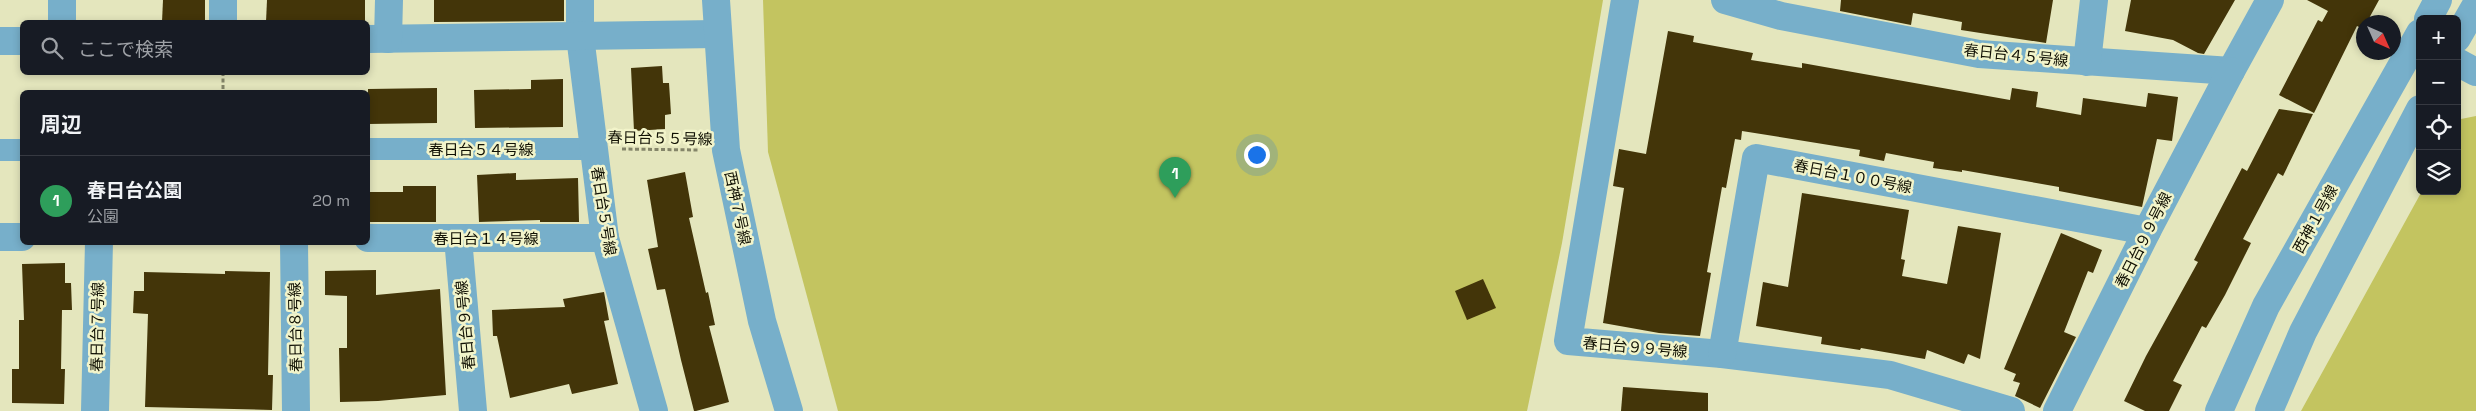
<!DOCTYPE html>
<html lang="ja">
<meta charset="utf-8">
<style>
:root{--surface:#171b24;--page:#20242c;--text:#f1f3f6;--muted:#9ea1a6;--line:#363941;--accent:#2563eb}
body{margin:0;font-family:"Space Grotesk","Noto Sans JP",sans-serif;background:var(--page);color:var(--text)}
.controls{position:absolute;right:15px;top:15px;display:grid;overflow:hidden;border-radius:8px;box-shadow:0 2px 8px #0003}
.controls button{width:45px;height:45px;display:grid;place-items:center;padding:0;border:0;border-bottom:1px solid var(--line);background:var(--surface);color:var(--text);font:25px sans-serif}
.compass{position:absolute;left:2356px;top:15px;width:45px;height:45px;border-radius:50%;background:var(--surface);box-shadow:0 2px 8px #0003;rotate:135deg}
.you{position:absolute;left:1256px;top:154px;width:18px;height:18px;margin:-12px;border:4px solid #fff;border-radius:50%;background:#1a73e8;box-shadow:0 0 0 8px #1a73e833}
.badge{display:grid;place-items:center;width:32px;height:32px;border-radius:50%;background:var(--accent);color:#fff;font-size:16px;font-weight:700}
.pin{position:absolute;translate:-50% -41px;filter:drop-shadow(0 1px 2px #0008)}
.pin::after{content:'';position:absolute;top:26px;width:18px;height:15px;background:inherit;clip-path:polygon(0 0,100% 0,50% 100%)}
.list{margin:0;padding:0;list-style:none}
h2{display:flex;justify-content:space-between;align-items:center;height:65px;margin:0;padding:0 20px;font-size:21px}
h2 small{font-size:16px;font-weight:400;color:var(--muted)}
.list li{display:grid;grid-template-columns:32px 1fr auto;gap:15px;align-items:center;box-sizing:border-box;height:90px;padding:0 20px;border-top:1px solid var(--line)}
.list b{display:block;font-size:19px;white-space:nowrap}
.list p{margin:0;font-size:16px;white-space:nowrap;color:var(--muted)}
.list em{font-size:16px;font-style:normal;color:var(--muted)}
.icon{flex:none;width:28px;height:28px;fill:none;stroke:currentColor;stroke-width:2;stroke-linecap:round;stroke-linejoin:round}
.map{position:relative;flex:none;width:2476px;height:411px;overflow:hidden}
.search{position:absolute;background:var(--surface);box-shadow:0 2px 8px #0003;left:20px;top:20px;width:350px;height:55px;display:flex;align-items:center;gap:12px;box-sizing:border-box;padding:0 18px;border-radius:8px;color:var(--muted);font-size:19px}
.panel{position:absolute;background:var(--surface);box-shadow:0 2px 8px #0003;left:20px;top:90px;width:350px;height:155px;border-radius:8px}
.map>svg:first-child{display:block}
.green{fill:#c3c460}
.building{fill:#433509}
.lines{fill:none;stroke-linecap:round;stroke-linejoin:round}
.path{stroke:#848569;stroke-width:3;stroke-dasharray:4 2.5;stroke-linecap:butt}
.pedestrian{stroke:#77afca;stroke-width:22}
.minor{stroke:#77afca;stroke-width:28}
.tertiary{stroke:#77afca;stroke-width:28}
.labels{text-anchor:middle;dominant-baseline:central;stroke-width:5;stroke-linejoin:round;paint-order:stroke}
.street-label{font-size:15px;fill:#111104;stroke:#f2f4ca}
</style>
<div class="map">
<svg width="2476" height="411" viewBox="0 0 2476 411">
<rect width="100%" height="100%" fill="#e4e6bd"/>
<!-- green -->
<g class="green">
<polygon points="763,0 1603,0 1562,243 1527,411 838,411 768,152"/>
<polygon points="2476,116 2476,411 2301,411 2422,191 2457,191 2457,126 2461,119"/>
</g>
<!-- building -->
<g class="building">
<polygon points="163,0 205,0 205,22 162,22"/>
<polygon points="267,0 365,0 365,22 266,22"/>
<polygon points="434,0 564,0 564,21 434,22"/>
<polygon points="1841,0 2053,0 2046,43 1961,30 1962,22 1913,13 1911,25 1840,11"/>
<polygon points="2131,0 2235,0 2204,54 2198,53 2173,40 2125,31"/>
<polygon points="2307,0 2379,0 2367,22 2364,22 2363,29 2357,26 2314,113 2279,95 2318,20 2322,22 2328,11"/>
<polygon points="1668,31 1694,36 1693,42 1753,53 1751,60 1802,68 1802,63 2010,100 2012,88 2038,92 2036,107 2081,115 2083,98 2146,107 2148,93 2178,97 2172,141 2157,139 2142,207 2059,191 2059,187 1962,170 1962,172 1933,168 1934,162 1886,153 1884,161 1859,156 1860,150 1742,131 1741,140 1735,139 1726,188 1722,187 1707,272 1711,273 1700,336 1659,333 1603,323 1624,188 1613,186 1619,149 1646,154"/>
<polygon points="662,66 663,83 669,83 671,114 665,115 665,129 634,131 631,68"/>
<polygon points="563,79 563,127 475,128 474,90 531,89 531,80"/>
<polygon points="437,88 437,123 368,124 368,89"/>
<polygon points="2279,109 2313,114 2283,176 2278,173 2243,239 2251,243 2225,295 2206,328 2202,326 2173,381 2182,385 2169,411 2145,411 2124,401 2146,356 2198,262 2194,260 2242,168 2247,171"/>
<polygon points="685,172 693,217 689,218 706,293 708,292 715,325 709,326 729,402 696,411 694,411 681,360 665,289 657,290 648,249 658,247 647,180"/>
<polygon points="516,173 516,180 578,178 579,222 540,222 540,220 479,222 477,175"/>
<polygon points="403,186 436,186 436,222 368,222 368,192 403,192"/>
<polygon points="1802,193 1909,210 1901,259 1905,260 1902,276 1947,284 1958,226 2001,233 1980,359 1968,354 1964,364 1927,350 1925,359 1861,348 1860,350 1821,344 1822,337 1756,326 1763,282 1788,287"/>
<polygon points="2061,233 2102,250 2093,273 2088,271 2064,332 2076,337 2040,408 2015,396 2020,383 2013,381 2016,374 2004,369"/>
<polygon points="65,263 65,283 71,283 72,310 62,310 61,369 65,369 64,404 12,403 12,369 19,369 19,320 24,320 22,264"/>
<polygon points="376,270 376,295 440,289 446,395 378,401 340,402 339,348 347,348 347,296 325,295 325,271"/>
<polygon points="225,271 270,272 268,375 273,375 272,410 145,407 148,314 133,313 134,291 144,291 144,272 225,274"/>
<polygon points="1483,279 1496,308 1467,320 1455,291"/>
<polygon points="604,292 609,320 604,321 618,384 572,394 569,384 510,398 497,336 493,336 492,310 565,307 563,299"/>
<polygon points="1623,387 1708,393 1708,411 1621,411"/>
</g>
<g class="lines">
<!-- path -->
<g class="path">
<polyline points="223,72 223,92"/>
<polyline points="622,149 699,150"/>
</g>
<!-- pedestrian -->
<g class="pedestrian">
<polyline points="368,149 594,149"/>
<polyline points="0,150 22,150"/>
</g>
<!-- minor -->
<g class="minor">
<polyline points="223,0 223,22"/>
<polyline points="580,0 580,36 605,238 654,411"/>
<polyline points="1625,0 1568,341 1722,354 1890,375 2011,411"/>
<polyline points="1725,0 1781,16 1979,54 2231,71 2270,0"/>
<polyline points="62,22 62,0"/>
<polyline points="368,39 717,34"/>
<polyline points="388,39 389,0"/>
<polyline points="0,41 22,41"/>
<polyline points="2087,62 2094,0"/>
<polyline points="0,237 22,237"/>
<polyline points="368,238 605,238"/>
<polyline points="458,238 473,411"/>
<polyline points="294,242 296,411"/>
<polyline points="1722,354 1756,158 2147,231"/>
<polyline points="95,411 99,242"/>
<polyline points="2057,411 2147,231 2231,71"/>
</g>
<!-- tertiary -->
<g class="tertiary">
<polyline points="716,0 726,150 762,321 789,411"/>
<polyline points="2428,19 2438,0"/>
<polyline points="2457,38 2476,5"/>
<polyline points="2457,62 2476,72"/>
<polyline points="2219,411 2266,306 2420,33"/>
<polyline points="2269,411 2303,332 2420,109"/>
</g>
</g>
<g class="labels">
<!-- street labels -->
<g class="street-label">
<text transform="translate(2016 55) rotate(6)">春日台４５号線</text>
<text transform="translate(660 138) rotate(1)">春日台５５号線</text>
<text x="481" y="149">春日台５４号線</text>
<text transform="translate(1853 176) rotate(11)">春日台１００号線</text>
<text transform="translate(738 208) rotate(78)">西神７号線</text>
<text transform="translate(604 211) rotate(81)">春日台５号線</text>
<text transform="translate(2315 219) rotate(-61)">西神１号線</text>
<text x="486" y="238">春日台１４号線</text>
<text transform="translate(2143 240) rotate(-63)">春日台９９号線</text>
<text transform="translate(465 325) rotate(-95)">春日台９号線</text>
<text transform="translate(97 327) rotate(-89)">春日台７号線</text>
<text transform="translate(295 327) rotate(-91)">春日台８号線</text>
<text transform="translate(1635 347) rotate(5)">春日台９９号線</text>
</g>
</g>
</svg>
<div class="controls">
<button>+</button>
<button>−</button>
<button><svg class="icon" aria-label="locate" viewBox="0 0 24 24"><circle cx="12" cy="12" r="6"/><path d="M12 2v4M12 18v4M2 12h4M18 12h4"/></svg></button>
<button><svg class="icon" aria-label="layers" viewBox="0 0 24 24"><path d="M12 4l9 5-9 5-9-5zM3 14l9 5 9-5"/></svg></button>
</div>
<svg class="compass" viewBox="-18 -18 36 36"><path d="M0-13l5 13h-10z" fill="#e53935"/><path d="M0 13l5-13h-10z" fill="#9ea1a6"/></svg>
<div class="you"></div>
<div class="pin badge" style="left:1175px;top:198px;background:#2e9e5b">1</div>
<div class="search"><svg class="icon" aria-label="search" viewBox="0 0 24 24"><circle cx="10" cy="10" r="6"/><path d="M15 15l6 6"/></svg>ここで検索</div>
<section class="panel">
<h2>周辺<small></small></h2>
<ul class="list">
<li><span class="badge" style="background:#2e9e5b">1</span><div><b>春日台公園</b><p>公園</p></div><em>20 m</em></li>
</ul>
</section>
</div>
